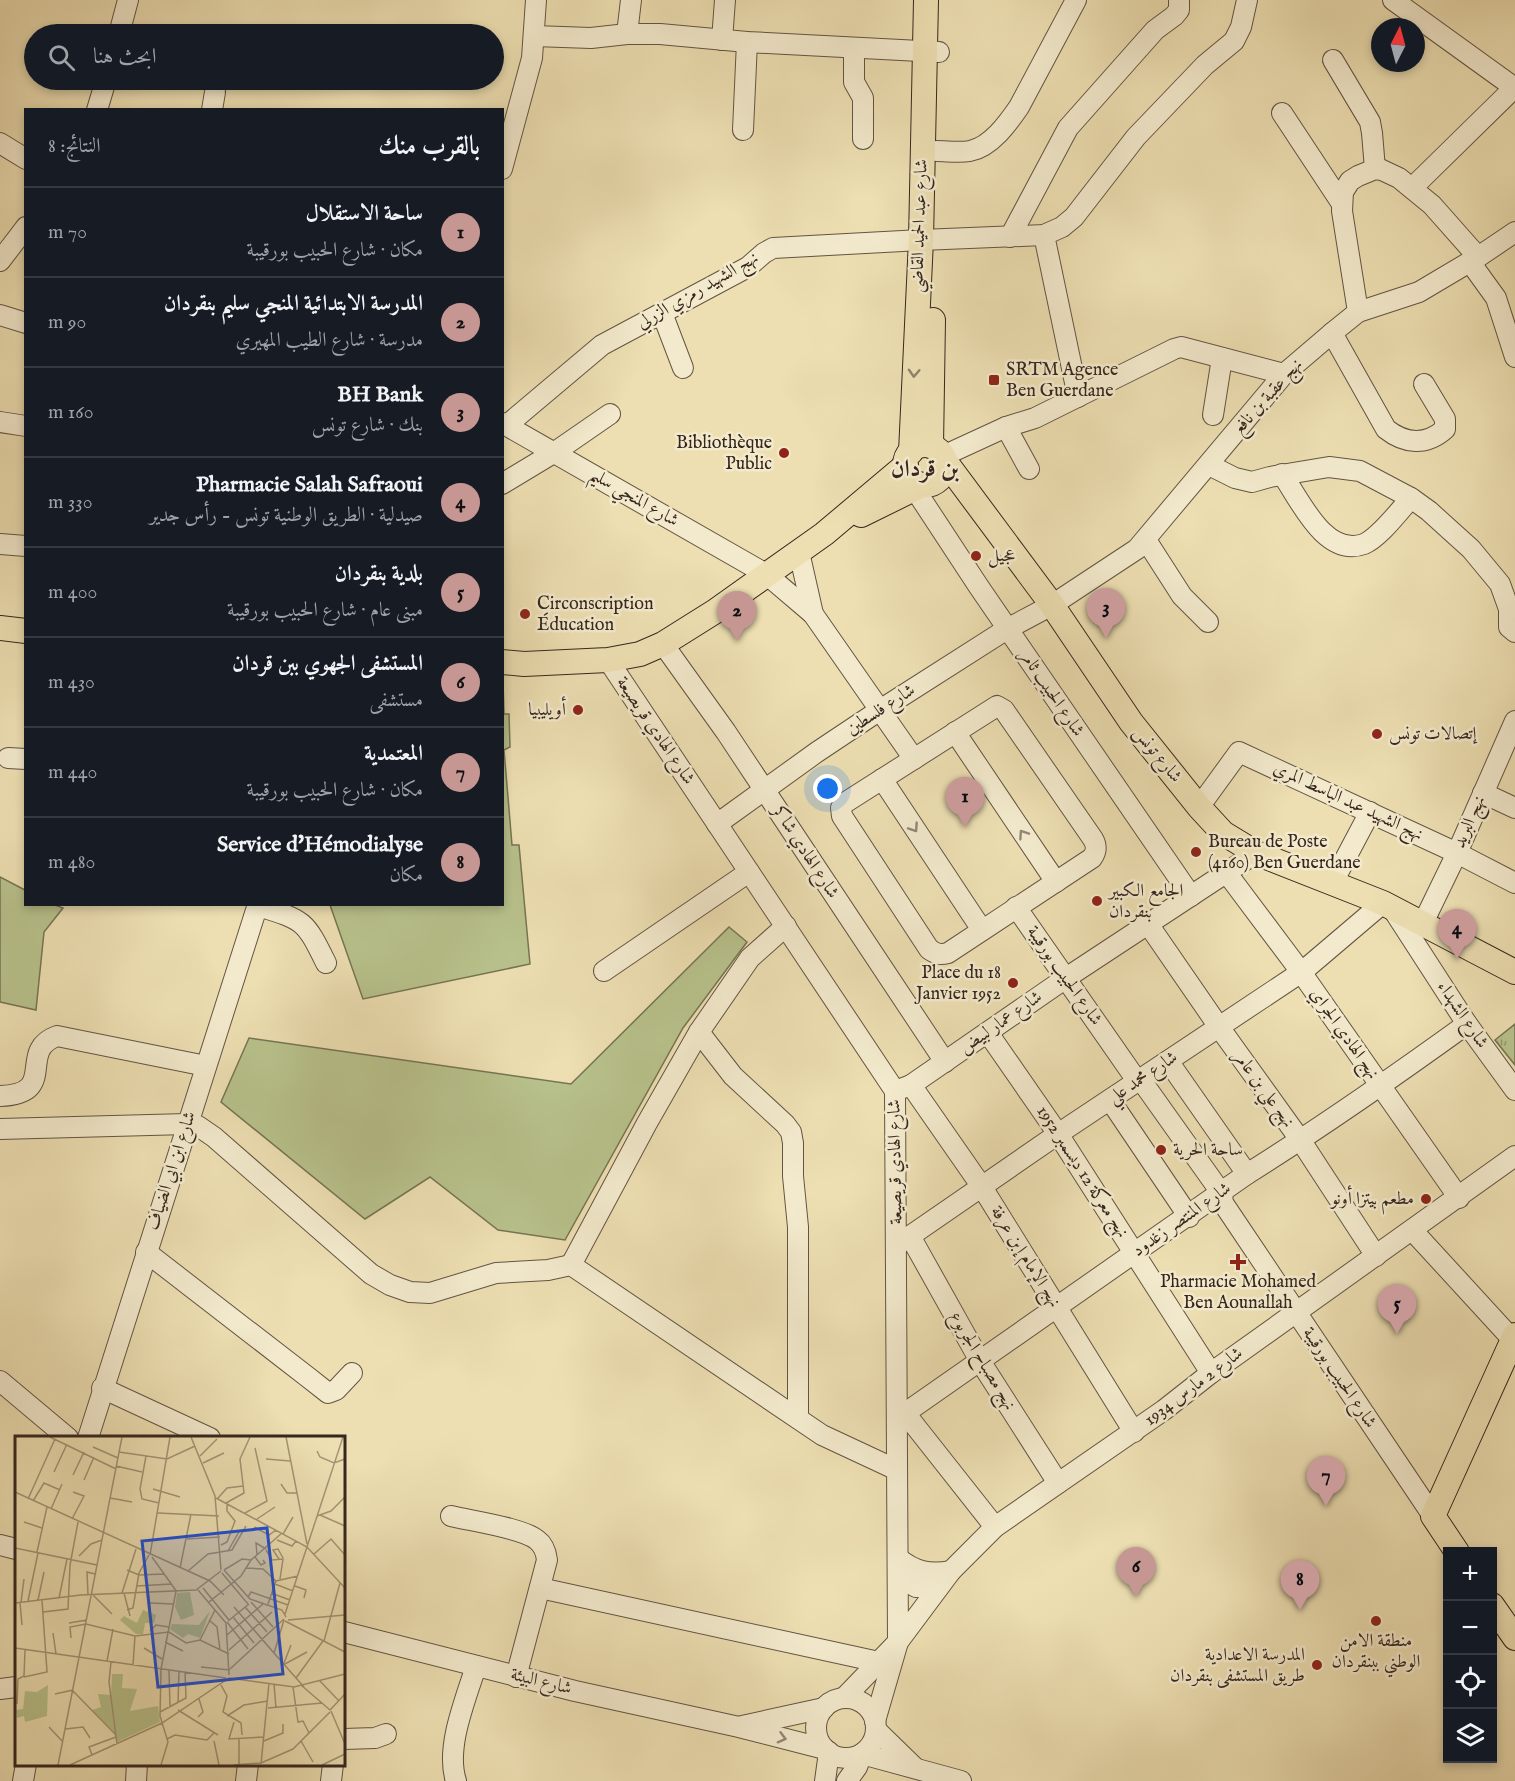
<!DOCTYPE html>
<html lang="ar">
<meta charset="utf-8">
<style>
:root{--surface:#171b24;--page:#20242c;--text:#f1f3f6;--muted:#9ea1a6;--line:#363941;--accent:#c59692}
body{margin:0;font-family:"IM FELL English",Amiri,serif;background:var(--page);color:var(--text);direction:rtl}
.controls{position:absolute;right:18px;bottom:18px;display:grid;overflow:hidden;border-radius:0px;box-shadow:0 3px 9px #0003}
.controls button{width:54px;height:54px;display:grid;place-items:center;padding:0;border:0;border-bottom:2px solid var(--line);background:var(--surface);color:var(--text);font:30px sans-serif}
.compass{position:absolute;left:1371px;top:18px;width:54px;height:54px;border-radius:50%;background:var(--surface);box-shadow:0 3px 9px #0003;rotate:6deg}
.you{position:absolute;left:828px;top:789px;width:21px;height:21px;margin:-15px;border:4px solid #fff;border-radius:50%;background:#1a73e8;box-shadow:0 0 0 9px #1a73e833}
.badge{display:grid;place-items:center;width:39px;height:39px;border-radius:50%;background:var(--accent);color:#111;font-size:20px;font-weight:700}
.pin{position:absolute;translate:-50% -50px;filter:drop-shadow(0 2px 3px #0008)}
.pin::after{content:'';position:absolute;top:32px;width:21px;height:18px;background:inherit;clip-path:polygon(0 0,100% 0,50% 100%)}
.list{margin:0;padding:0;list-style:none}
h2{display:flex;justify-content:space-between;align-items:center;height:78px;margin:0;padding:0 24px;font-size:26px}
h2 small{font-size:20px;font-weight:400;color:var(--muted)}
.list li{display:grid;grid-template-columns:39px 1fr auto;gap:18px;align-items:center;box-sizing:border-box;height:90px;padding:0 24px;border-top:2px solid var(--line)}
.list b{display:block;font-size:22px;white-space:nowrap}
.list p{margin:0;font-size:20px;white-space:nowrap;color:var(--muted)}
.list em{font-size:20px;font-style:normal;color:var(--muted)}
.icon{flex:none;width:33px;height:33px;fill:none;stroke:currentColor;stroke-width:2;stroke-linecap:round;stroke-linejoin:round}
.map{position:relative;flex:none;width:1515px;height:1781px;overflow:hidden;direction:ltr}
.search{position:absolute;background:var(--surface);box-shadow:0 3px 9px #0003;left:24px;top:24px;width:480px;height:66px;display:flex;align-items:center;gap:15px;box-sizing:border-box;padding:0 21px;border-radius:33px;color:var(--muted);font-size:22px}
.panel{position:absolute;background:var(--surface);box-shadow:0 3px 9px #0003;left:24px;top:108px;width:480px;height:798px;border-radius:0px;direction:rtl}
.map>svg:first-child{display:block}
.grass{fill:#b8c28c;stroke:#767455;stroke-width:1.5}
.park{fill:url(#park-tufts);stroke:#767455;stroke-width:1.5}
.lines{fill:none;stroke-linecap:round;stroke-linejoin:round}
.minor-casing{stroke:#635443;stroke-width:22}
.major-casing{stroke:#35261e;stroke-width:26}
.minor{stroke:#f3eacd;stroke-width:20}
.major{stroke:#eddfb2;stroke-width:24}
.oneway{stroke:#918268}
.oneway2{stroke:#948876}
.poi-dot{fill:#8f2418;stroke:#f3eacd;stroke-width:2}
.labels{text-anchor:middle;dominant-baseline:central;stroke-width:5;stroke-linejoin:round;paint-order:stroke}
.street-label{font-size:18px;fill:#35261e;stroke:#f3eacd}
.poi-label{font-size:18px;fill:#35261e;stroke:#f3eacd;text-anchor:start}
.district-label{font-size:24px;font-weight:bold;fill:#35261e;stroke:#f3eacd}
.inset-road{fill:none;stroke:#a39577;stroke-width:1.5}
.view{fill:#1d4ed8;fill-opacity:0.15;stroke:#1d4ed8;stroke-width:3}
.inset-edge{fill:none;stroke:#35261e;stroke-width:3}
</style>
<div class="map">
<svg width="1515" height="1781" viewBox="0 0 1515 1781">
<defs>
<pattern id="park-tufts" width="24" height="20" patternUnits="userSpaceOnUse" patternTransform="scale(1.5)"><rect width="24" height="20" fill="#b8c28c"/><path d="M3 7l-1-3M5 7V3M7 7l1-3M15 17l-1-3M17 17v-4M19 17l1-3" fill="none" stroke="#969d72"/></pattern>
</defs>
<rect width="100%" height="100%" fill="#eddfb2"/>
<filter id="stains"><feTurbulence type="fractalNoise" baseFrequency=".00333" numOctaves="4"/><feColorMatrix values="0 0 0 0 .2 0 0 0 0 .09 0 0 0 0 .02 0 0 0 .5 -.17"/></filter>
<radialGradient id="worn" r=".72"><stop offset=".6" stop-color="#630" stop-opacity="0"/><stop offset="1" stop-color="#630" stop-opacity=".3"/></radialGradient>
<!-- grass -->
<g class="grass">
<polygon points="503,681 504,714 509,714 510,747 504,750 512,845 519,845 530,964 363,999 330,905 502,904"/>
<polygon points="0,877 25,890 26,904 55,905 63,908 44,932 36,1010 0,1002"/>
<polygon points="729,927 747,942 683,1028 565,1240 498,1230 430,1177 365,1219 221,1102 249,1038 571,1084"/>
</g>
<!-- park -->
<polygon class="park" points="1515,1024 1515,1065 1495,1040"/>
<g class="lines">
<defs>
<g id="minor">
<polyline points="1393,0 1515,88"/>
<polyline points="119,34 128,0"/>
<polyline points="627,34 631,0"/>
<polyline points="534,36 591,38 627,34 660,34 747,42 939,52"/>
<polyline points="722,40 725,0"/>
<polyline points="854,48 854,82 863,98 863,139"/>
<polyline points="1333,60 1370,122 1372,133 1375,169"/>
<polyline points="97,110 106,80"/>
<polyline points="212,110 215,92"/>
<polyline points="1282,113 1342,204"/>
<polyline points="743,130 747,42"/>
<polyline points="0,143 26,159"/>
<path d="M936 151C947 151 959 153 970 151 991 147 1008 123 1019 107L1076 0"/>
<polyline points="502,169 532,58 536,0"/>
<polyline points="1412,188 1514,88"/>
<polyline points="1044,235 1078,397"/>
<polyline points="1010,237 1068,128 1155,30 1174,16 1179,10 1179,0"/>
<polyline points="0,261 26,227"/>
<polyline points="1470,262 1496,298 1515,357"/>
<polyline points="1358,312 1342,211 1343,192 1350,181 1358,176 1375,169 1382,170 1399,178 1432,205 1478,257"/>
<polyline points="662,313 683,368"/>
<polyline points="0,315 26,323"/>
<path d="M1332 333 1386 429C1405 444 1426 446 1445 429V419L1424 384"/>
<polyline points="1213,415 1222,358"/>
<polyline points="0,422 26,426"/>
<polyline points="502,423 766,574 813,614 914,759"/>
<polyline points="507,425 602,345 748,267 764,253 773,248 921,240 1044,235 1062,227 1074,217 1136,137 1205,65 1234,41 1241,27 1247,0"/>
<polyline points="1006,427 1029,469"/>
<polyline points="943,456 1006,427 1035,418 1174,349 1181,347 1284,374"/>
<polyline points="1209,465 1235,478 1252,482 1270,477 1329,467 1360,471 1411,498 1429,511 1471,549 1500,584 1509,609 1509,627 1515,632"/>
<path d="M1282 474C1300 500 1325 558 1364 544 1380 537 1399 511 1411 498"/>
<polyline points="502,484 555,452 610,414"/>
<polyline points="914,488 979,587 1191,896"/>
<polyline points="1146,540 1182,596 1208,622"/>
<polyline points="0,544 26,546"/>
<polyline points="799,552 813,614"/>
<polyline points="663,644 726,732 945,1062"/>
<polyline points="608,660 895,1091 898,1642 875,1721"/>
<path d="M997 706 1004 710 1093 839C1097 846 1097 851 1092 858L948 953C940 955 936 954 929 949L842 816 841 808 843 804Z"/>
<polyline points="955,732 1056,882"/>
<polyline points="8,758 26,759"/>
<polyline points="882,779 982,930"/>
<polyline points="1483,793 1515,808"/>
<polyline points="1199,807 1239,752 1457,853 1515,883"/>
<polyline points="717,824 817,752 880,710 1007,629 1052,605 1137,549 1284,374 1332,333 1358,312 1419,292 1478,257 1515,232"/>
<polyline points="1226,872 1301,972 1459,1198"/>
<polyline points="1333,882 1370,812"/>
<path d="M258 906C304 920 305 920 326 963"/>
<polyline points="1016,907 1133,1075 1141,1080 1222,1194 1223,1203 1433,1516"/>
<polyline points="1392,908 1467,1024 1515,1090"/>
<polyline points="1423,923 1457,853 1515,721"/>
<polyline points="1148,924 1219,1027 1301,1141 1376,1256"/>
<polyline points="604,971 749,872"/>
<polyline points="699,1032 733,1076 785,1124 791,1132 793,1143 793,1176 798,1227 798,1417"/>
<polyline points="988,1033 1058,1134 1211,1373"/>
<polyline points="1168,1061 1247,1174"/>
<polyline points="911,1085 982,1187 1134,1432"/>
<polyline points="895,1091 911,1085 1066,978 1256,853"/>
<path d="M0 1096C60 1094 16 1051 57 1036L206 1066"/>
<polyline points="1110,1100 1189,1217"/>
<polyline points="0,1129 187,1124 198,1126 214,1137 371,1274 390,1285 410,1292 430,1293 496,1273 548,1270 571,1265 822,1435 897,1470"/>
<polyline points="1412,1230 1513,1340"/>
<polyline points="910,1236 980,1361 1058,1483"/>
<polyline points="897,1245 1058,1134 1303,971 1383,903"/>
<polyline points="146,1252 309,1378 328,1393 336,1390 352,1373"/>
<polyline points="571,1265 647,1123 699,1032 750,958 786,926"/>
<polyline points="0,1381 68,1438"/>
<polyline points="102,1388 210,1438"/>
<polyline points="905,1413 995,1527"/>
<path d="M898 1418 1247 1174C1322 1127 1395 1076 1467 1024"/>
<polyline points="88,1438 258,904"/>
<path d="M451 1516C471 1521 523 1528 537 1540 544 1545 546 1552 547 1560L516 1677"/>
<polyline points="0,1545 16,1549"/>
<path d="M898 1558C915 1572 930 1575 951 1571"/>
<polyline points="898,1577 916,1587 938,1588"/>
<polyline points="540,1588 888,1664"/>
<polyline points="344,1632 575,1691 739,1727 825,1749"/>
<polyline points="0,1689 16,1687"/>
<polyline points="844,1698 898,1642 951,1571 995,1527 1164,1410 1211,1373 1515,1156"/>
<circle cx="846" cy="1728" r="30"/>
<polyline points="742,1726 824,1708"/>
<polyline points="876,1730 914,1767"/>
<polyline points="344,1739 375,1738 386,1734"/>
<polyline points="23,1781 26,1764"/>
<polyline points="136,1781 137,1764"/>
<polyline points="246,1781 248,1764"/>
<polyline points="331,1781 333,1764"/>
<path d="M456 1781C445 1747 466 1699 476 1666"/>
<polyline points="825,1781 829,1752"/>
<polyline points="847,1781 857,1767 862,1754 961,1781"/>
</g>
<g id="major">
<circle cx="925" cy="465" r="20"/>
<polyline points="931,446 933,320"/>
<polyline points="911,452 921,240 926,0"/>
<polyline points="945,461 1052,605 1131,722 1199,807 1223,833 1256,853 1383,903 1515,972"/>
<polyline points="861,515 922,485"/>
<polyline points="0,628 26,631"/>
<polyline points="502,662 524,664 608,660 640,654 663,644 714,612 824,534 906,465"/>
<polyline points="1457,1552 1433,1516 1515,1335"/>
<polyline points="1492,1605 1515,1638"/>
</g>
</defs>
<!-- minor casing -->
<use href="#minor" class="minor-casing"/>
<!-- major casing -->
<use href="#major" class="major-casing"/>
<!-- minor -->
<use href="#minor" class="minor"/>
<!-- major -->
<use href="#major" class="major"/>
</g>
<!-- one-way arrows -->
<defs><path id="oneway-chevron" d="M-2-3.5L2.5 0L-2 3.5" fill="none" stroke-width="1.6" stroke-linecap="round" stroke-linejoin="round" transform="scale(1.5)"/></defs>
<use class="oneway" href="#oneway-chevron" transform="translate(914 373) rotate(93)"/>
<g class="oneway2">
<use href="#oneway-chevron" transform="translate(914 828) rotate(56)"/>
<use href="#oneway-chevron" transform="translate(1023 834) rotate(-124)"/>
<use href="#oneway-chevron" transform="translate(782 1738) rotate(15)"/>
</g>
<!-- markers -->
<g class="poi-dot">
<rect x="988" y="374" width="12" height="12" rx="3"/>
<circle cx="784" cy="453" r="6"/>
<circle cx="976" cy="556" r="6"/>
<circle cx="525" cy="614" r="6"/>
<circle cx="578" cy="710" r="6"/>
<circle cx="1377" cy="734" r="6"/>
<circle cx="1196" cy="852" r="6"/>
<circle cx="1097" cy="901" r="6"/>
<circle cx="1013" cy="983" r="6"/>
<circle cx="1161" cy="1150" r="6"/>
<circle cx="1426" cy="1199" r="6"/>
<path d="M1235 1253h6v6h6v6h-6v6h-6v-6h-6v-6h6z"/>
<circle cx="1376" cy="1621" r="6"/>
<circle cx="1317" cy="1665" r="6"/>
</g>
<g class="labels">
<!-- street labels -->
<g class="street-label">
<text transform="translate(920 226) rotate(-88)">شارع عبد الحميد القاضي</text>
<text transform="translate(698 291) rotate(-30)">نهج الشهيد رمزي الزرلي</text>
<text transform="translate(1268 397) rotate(-48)">نهج عقبة بن نافع</text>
<text transform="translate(634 498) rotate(30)">شارع المنجي سليم</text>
<text transform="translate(1051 693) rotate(56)">شارع الحبيب ثامر</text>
<text transform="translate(881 710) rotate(-33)">شارع فلسطين</text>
<text transform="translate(655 731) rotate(56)">شارع الهادي قريصيعة</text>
<text transform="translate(1157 755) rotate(51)">شارع تونس</text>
<text transform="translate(1348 802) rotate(25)">نهج الشهيد عبد الباسط المري</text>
<text transform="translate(1470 822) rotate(-66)">نهج البريد</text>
<text transform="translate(805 852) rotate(57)">شارع الهادي شاكر</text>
<text transform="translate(1064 976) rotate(55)">شارع الحبيب بورقيبة</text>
<text transform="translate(1462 1015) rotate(56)">شارع الشهداء</text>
<text transform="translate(1001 1023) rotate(-35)">شارع عمار لبيض</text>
<text transform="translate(1344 1034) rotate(55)">نهج الهادي الجراي</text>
<text transform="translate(1143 1078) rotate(-34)">شارع محمد علي</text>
<text transform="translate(1263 1089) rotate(54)">نهج علي بن عامر</text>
<text transform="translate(896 1162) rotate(-91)">شارع الهادي قريصيعة</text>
<text transform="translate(172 1171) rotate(-72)">شارع ابن ابي الضياف</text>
<text transform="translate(1082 1172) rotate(57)">نهج معركة 12 ديسمبر 1952</text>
<text transform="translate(1182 1220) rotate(-35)">شارع المنتصر زغدود</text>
<text transform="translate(1025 1257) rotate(58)">نهج الإمام إبن عرفة</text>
<text transform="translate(982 1361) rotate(59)">نهج مصباح الجربوع</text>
<text transform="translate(1339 1378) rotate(56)">شارع الحبيب بورقيبة</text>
<text transform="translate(1194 1387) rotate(-37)">شارع 2 مارس 1934</text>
<text transform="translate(541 1682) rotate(14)">شارع البيئة</text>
</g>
<!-- poi labels -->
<g class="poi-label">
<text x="1006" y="370">SRTM Agence<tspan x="1006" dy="21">Ben Guerdane</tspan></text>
<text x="772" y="443" text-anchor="end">Bibliothèque<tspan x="772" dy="21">Public</tspan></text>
<text x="988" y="556">عجيل</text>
<text x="537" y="604">Circonscription<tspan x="537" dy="21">Éducation</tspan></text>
<text x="566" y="710" text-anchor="end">أويليبيا</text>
<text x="1389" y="734">إتصالات تونس</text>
<text x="1208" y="842">Bureau de Poste<tspan x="1208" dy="21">(4160) Ben Guerdane</tspan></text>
<text x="1109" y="891">الجامع الكبير<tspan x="1109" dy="21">بنقردان</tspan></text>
<text x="1001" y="973" text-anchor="end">Place du 18<tspan x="1001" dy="21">Janvier 1952</tspan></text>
<text x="1173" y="1150">ساحة الحرية</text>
<text x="1414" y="1199" text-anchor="end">مطعم بيتزا أونو</text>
<text x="1238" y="1282" text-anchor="middle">Pharmacie Mohamed<tspan x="1238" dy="21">Ben Aounallah</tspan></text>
<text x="1376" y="1641" text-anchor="middle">منطقة الامن<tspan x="1376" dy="21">الوطني ببنقردان</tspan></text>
<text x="1305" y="1655" text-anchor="end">المدرسة الاعدادية<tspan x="1305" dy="21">طريق المستشفى بنقردان</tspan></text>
</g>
<!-- district labels -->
<g class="district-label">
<text x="925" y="469">بن قردان</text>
</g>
</g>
<!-- overview -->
<g transform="translate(15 1436)">
<rect width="330" height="330" fill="#eddfb2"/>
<path d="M175 156 179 179 166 184 160 171 162 157ZM128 174 141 179 139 187H130L128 198H121L105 184 109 180 122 187ZM195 175 185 202 173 198 168 202 155 193 157 188 184 189ZM33 249 32 280 10 286 9 280 2 282 1 274 8 273 10 255 22 256Z" fill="#b8c28c"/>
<path d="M97 238H108L107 252 122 253 115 275 143 270 145 286 102 306 98 295 77 274 86 271 83 258 96 259Z" fill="#b8c28c"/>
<path class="inset-road" d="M35 1 101 33M176 1 200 60 206 134M271 1 292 108M78 11 103 22M302 15 305 21 319 27 330 23M104 16 152 23 180 10M131 20 125 53 127 63 144 67M185 20 202 3M251 23 275 25M188 27 209 17M101 30 127 36M39 36 52 8M58 39 69 16M69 44 79 21M266 48 272 57H282M138 53 165 61M0 56 195 145 209 159M95 62 117 66M201 62 292 111 330 152M203 62 212 52 228 50M13 63 40 3M18 65 29 47 45 54M211 67 229 57 225 23 235 1M36 73 47 48M143 77 204 80M230 77 252 65 240 12M305 79 330 90M302 80 316 75 330 61M57 83 69 60 58 56M242 83 260 71M9 86 27 92M239 91 254 99 261 94M268 98 278 81M172 103 205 101M262 104 277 110 281 105M206 109 212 106 220 85 212 75V67M0 112 82 129M251 114 257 124 268 123 265 143M213 115 225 94M22 116 32 71M299 118 316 103 330 119M135 119 155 1M242 119 241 107 251 113M64 120 76 108 87 104M137 121 162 156M240 121 246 129 250 127 248 124M264 123 258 114 263 113 268 122M165 132 176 78M231 132 248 133 261 145M112 134 124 139 149 138M209 134 227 123 236 124M209 134 235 163 267 174 271 181M173 135 193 118 217 114 231 90M207 137 233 168M260 148 278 155M122 150 156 148M280 150 291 154 289 162M188 152 214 184M183 154 211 187 214 239M107 157 121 113M109 157 115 180M256 157 275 164M73 159 72 136 80 138M78 159 97 178M233 161 236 156 273 169M44 162 52 123M23 164 29 136M13 165 23 117M6 166 9 143M194 166 226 140 236 124 267 97M236 166 258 191M0 167 66 159 181 154 206 135M5 167 7 189M135 167 158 168M253 168 261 145 283 140M219 171 259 217M230 171 252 196M112 174 118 172 124 137 134 119M28 176 53 173 55 129 63 86M270 178 328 1M218 181 239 207M194 184 202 191 205 214M269 184 259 217 289 251M273 184 330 179M213 185 234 168M270 185 330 216M212 186 233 213M54 187 72 184M135 195 141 189 154 191M38 197 41 218M212 199 249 167M56 202 55 191 71 188 120 200 154 196 171 207 185 204 214 218M185 204 200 174M309 205 325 147M150 206 168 215M0 212 211 242M129 212 147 223M214 214 257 176M92 225 98 193M96 226 94 246 102 308M269 227 276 209M118 229 120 200M268 229 292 216M186 231 215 234M215 233 269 183M154 234 155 272M9 241 32 236 27 164M281 242 308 205M305 245 324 265M259 248 261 272M206 249 212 260 208 276 226 287 227 299M286 249 315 274M278 251 283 286 288 285 294 297M58 255 100 298M40 258 58 254M163 267 164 235M2 268 3 243 9 240 10 214M253 272 307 267M163 274 203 299M315 274 330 258M316 275 330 308M145 276 171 262 170 236M212 280 229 269 253 265M183 281 188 276 184 263M219 286 214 303 249 301M34 291 48 306M50 293 68 291 75 302M152 303 160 299 192 304 199 297M199 305 204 329M249 305 268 297V288M286 305 298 326M77 319 74 311 101 301M246 328 254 247M43 329 107 1M55 329 147 287 214 242 279 251 330 238M146 329 153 306 145 280 146 233 161 155M219 329 246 327 278 313 315 276M224 329V303M307 329 330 318"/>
<path class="view" d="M252 92 268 238 143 251 127 105Z"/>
<rect width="330" height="330" class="inset-edge"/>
</g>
<rect width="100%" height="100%" filter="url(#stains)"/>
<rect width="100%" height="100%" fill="url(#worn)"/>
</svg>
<div class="controls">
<button>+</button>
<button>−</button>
<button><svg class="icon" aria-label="locate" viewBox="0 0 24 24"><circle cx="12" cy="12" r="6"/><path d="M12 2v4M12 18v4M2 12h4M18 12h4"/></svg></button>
<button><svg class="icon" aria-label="layers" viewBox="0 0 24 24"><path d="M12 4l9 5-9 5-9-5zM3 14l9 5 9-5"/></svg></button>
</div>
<svg class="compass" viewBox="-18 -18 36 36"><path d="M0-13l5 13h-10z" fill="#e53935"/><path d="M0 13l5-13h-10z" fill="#9ea1a6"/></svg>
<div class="you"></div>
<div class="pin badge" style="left:965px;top:827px">1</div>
<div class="pin badge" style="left:737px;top:641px">2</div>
<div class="pin badge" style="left:1106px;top:638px">3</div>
<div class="pin badge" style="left:1457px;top:959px">4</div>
<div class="pin badge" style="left:1397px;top:1334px">5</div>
<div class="pin badge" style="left:1136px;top:1597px">6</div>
<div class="pin badge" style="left:1326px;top:1506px">7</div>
<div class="pin badge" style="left:1300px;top:1610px">8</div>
<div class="search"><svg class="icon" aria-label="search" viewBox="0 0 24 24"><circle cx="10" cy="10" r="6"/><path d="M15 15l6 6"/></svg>ابحث هنا</div>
<section class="panel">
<h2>بالقرب منك<small>النتائج: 8</small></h2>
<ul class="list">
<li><span class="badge">1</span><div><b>ساحة الاستقلال</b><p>مكان · شارع الحبيب بورقيبة</p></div><em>70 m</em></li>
<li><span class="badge">2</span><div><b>المدرسة الابتدائية المنجي سليم بنقردان</b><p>مدرسة · شارع الطيب المهيري</p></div><em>90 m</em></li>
<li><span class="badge">3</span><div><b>BH Bank</b><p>بنك · شارع تونس</p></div><em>160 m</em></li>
<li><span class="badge">4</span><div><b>Pharmacie Salah Safraoui</b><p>صيدلية · الطريق الوطنية تونس - رأس جدير</p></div><em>330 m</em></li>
<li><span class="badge">5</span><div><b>بلدية بنقردان</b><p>مبنى عام · شارع الحبيب بورقيبة</p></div><em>400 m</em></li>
<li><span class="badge">6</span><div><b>المستشفى الجهوي ببن قردان</b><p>مستشفى</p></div><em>430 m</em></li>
<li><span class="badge">7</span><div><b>المعتمدية</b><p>مكان · شارع الحبيب بورقيبة</p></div><em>440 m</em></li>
<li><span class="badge">8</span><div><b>Service d'Hémodialyse</b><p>مكان</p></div><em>480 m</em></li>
</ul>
</section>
</div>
